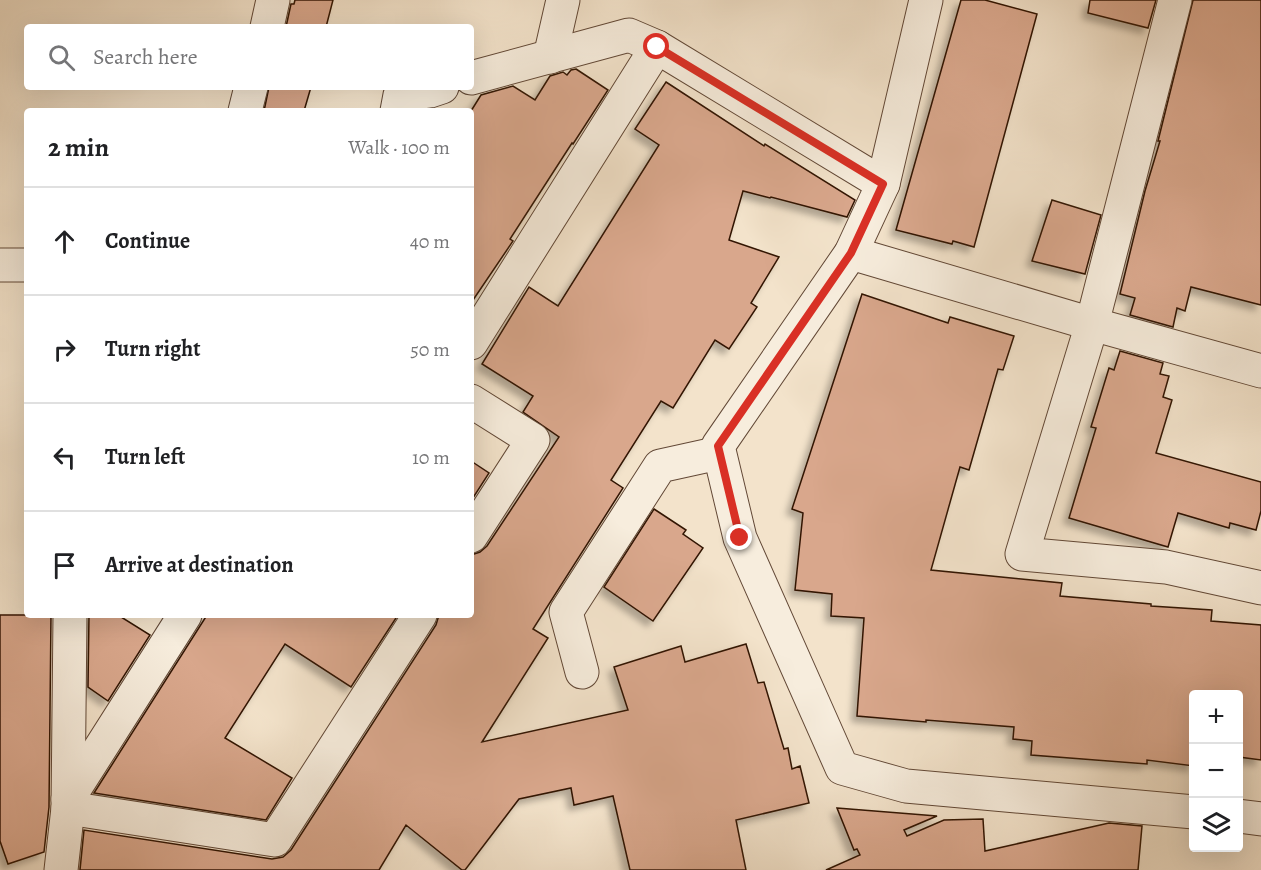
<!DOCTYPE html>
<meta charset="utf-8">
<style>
:root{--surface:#fff;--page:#f2f2f2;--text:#202124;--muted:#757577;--line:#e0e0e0}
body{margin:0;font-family:Alegreya,serif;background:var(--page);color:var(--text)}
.controls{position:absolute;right:18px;bottom:18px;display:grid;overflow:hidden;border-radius:6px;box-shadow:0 6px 24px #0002}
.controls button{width:54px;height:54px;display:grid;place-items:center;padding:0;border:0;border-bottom:2px solid var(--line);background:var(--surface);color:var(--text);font:30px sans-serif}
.stop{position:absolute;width:18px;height:18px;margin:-14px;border:4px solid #d93025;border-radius:50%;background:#fff}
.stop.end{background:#d93025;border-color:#fff;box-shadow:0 2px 6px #0008}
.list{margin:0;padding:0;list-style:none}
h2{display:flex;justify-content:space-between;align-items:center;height:78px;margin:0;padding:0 24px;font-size:26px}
h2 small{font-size:20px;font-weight:400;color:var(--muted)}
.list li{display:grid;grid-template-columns:39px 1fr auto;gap:18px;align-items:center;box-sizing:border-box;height:108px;padding:0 24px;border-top:2px solid var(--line)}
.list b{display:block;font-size:22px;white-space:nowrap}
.list em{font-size:20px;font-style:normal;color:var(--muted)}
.icon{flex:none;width:33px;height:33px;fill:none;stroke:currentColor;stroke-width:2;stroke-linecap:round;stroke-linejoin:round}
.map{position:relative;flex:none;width:1261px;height:870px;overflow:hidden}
.search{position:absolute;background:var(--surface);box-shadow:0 6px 24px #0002;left:24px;top:24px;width:450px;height:66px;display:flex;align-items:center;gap:15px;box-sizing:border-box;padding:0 21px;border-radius:6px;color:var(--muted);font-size:22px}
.panel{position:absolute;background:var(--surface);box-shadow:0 6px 24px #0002;left:24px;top:108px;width:450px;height:510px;border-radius:6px}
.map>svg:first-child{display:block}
.building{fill:#d9a78c;stroke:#321405;stroke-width:1.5;filter:url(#shadow)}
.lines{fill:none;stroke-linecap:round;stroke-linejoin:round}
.minor-casing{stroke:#624836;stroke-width:35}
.minor{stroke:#f7eddd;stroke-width:33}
.route{stroke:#d93025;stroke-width:8}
</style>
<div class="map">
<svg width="1261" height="870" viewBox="0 0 1261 870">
<defs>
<filter id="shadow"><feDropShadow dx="-5.5" dy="5.5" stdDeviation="3" flood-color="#0004"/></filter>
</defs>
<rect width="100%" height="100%" fill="#f3e3cb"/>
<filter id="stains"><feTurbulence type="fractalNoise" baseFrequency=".00333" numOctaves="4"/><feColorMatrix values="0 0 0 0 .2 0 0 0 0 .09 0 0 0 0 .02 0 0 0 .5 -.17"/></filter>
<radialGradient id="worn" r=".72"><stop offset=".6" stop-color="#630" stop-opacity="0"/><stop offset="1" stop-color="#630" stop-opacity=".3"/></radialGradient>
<!-- building -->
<g class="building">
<polygon points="295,0 333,0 326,27 286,27 291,4 294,4"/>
<polygon points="961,0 985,0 1037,14 974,247 953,241 952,244 896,230"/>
<polygon points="1090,0 1156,0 1148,28 1088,13"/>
<polygon points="1193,0 1261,0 1261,305 1191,287 1185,311 1177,308 1173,327 1130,315 1135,298 1120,294 1145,191 1160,141 1158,141"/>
<polygon points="576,69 608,90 573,144 572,143 510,239 513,241 471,303 471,111 481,95 513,86 535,100 550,76 563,72 567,75 571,70"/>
<polygon points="666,82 764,146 765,144 855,200 847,217 771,197 770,198 743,191 729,240 779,257 751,303 757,307 729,349 715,340 673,408 661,401 611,480 623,488 533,629 548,638 482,742 628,710 614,667 681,646 685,662 746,644 758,683 764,682 784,749 788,748 792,769 800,766 809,803 736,820 746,870 630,870 613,796 574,805 571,788 519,799 465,870 462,870 406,825 379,870 80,870 84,830 272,859 283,857 291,850 436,625 439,615 471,615 471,555 480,552 487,546 559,437 523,412 533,396 482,364 529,287 558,306 659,145 635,129"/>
<polygon points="269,87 311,87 304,111 264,111"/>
<polygon points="1052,200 1101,215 1085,274 1032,261"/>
<polygon points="862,294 948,323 950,317 1014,336 1003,370 998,369 969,470 960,467 931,570 1062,583 1060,596 1151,604 1151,606 1212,610 1211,621 1261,625 1261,760 1239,757 1239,694 1194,694 1194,766 1147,760 1147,764 1031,755 1032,741 1013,739 1014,727 926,720 926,722 857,716 864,618 831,616 832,594 795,590 803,513 792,509"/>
<polygon points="1120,351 1163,363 1160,374 1169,376 1163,397 1172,400 1156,453 1261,482 1261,511 1256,530 1230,523 1229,528 1178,513 1168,547 1069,518 1096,428 1091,427 1109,368 1114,370"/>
<polygon points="471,461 489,473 471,501"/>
<polygon points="654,509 686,530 683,534 703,548 653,621 604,587"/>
<polygon points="0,615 51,615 49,807 44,852 8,864 0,841"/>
<polygon points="89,615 118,615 150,635 108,701 88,687"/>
<polygon points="207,615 398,615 351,687 285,644 225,738 292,778 266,820 94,793"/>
<polygon points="837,808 937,816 904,830 907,836 944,820 983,819 985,851 1109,823 1142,826 1138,870 826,870 860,855 857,849 854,850"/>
</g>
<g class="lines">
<defs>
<g id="minor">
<polyline points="926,0 883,184 851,253 718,446 740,538 842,768 906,786 1194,812"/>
<polyline points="1175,0 1092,324 1022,554 1166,567 1261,588"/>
<polyline points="267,27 273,0"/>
<polyline points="550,57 563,0"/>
<polyline points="471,78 629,35 657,47 883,184"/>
<polyline points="245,111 251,87"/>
<polyline points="397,111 400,95 430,91 442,87"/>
<polyline points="851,253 1092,324 1261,371"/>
<polyline points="0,265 27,265"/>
<polyline points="471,343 657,47"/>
<polyline points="471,401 533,440 471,536"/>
<polyline points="582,672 566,612 660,466 719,453"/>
<polyline points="68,799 185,615"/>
<polyline points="68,808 275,840 420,615"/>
<polyline points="1238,816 1261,819"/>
<polyline points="61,870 68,808 70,615"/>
</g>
</defs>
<!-- minor casing -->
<use href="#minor" class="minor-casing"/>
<!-- minor -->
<use href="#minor" class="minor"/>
</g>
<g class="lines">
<!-- route -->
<polyline class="route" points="657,47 883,184 851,253 718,446 740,538"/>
</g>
<rect width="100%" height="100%" filter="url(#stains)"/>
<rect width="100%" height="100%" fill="url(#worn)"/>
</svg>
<div class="controls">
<button>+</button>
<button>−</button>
<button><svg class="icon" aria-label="layers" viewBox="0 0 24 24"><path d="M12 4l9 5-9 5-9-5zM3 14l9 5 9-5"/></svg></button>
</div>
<div class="stop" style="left:657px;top:47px"></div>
<div class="stop end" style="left:740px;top:538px"></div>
<div class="search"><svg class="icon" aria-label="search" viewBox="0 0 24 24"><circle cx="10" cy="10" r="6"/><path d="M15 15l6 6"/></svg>Search here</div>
<section class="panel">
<h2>2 min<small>Walk · 100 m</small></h2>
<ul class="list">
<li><svg class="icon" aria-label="ahead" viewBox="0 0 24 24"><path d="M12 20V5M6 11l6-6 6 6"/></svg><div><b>Continue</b></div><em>40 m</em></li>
<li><svg class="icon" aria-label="right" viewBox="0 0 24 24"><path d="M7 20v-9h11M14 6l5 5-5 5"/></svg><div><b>Turn right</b></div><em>50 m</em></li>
<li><svg class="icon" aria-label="left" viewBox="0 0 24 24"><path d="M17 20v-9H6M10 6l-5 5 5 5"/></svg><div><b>Turn left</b></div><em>10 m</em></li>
<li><svg class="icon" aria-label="arrive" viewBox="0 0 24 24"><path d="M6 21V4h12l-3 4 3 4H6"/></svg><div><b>Arrive at destination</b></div></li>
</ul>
</section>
</div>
